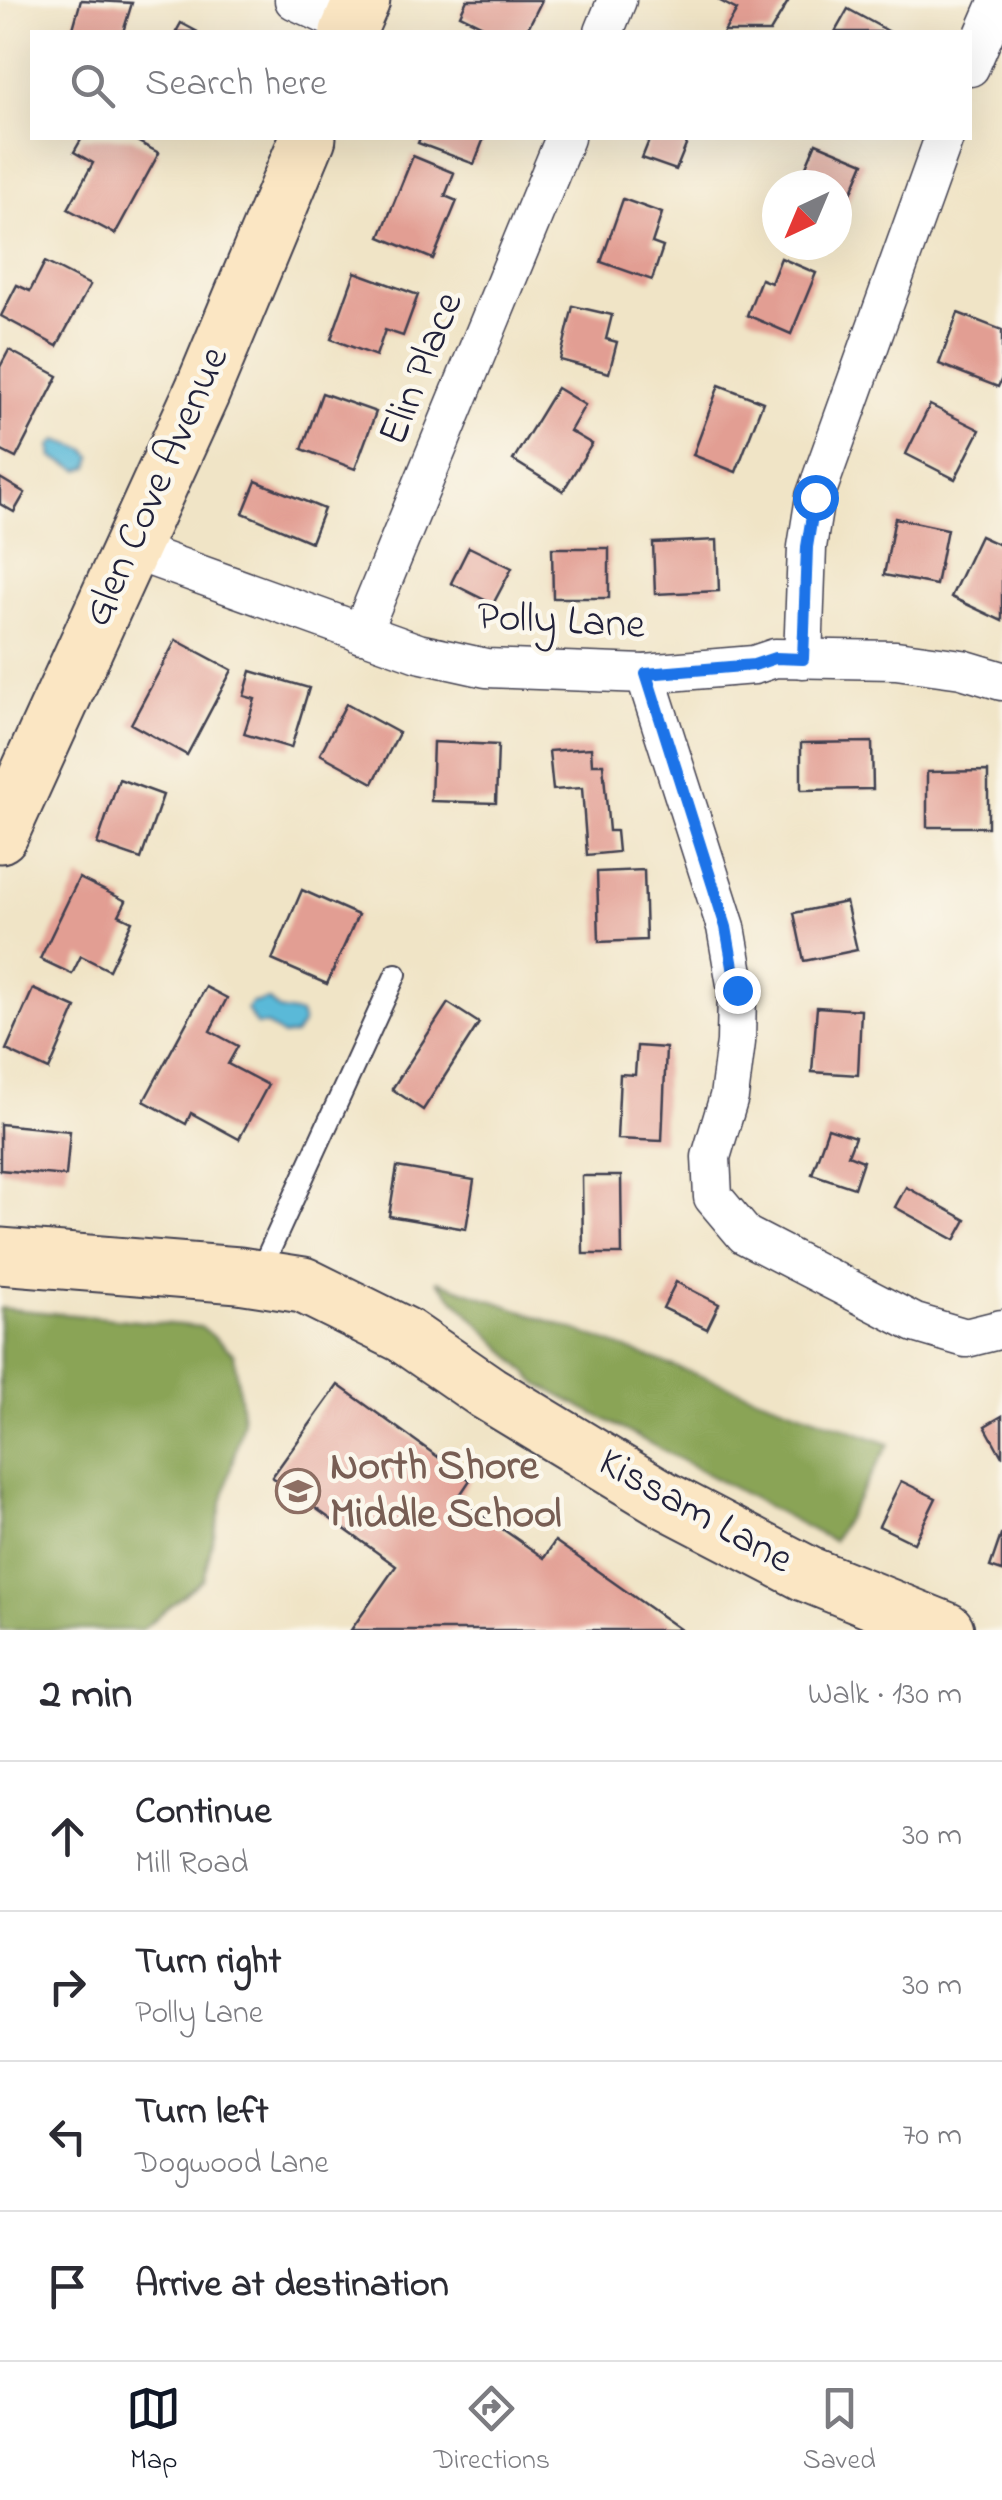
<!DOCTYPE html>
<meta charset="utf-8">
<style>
:root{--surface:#fff;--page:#f7f7f7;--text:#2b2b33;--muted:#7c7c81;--line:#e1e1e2;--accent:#111827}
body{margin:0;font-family:"Indie Flower",sans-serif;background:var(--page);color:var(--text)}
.compass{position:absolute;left:762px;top:170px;width:90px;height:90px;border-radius:50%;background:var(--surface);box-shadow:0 10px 40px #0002;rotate:224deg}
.stop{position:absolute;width:30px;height:30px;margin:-22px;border:8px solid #1a73e8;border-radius:50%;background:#fff}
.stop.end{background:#1a73e8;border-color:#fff;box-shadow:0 2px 10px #0008}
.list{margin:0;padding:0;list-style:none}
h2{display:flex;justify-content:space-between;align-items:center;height:130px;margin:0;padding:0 40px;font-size:42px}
h2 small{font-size:32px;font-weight:400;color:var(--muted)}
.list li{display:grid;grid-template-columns:65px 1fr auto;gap:30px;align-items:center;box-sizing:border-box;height:150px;padding:0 40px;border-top:2px solid var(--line)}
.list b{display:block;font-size:38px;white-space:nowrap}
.list p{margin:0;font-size:32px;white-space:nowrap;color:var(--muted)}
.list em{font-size:32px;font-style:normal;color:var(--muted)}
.icon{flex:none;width:55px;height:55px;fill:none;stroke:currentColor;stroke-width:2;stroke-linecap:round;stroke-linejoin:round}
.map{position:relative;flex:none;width:1002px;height:1630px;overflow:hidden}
.search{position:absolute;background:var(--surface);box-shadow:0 10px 40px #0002;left:30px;right:30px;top:30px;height:110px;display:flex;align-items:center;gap:25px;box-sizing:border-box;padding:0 35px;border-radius:0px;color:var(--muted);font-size:38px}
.sheet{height:730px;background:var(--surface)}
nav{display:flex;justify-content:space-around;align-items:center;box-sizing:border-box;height:140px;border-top:2px solid var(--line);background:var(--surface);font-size:28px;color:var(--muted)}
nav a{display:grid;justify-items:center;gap:5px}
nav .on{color:var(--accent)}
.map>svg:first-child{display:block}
.forest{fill:#8aa456;stroke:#566348;stroke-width:2.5}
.water{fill:#5ab9d8;stroke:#3e6e8a;stroke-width:2.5}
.building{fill:#e29e93}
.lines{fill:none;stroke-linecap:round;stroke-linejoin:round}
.lane-casing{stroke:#413f50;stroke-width:24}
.street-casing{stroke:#413f50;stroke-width:41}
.secondary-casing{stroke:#413f50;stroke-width:59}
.lane{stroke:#fff;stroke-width:20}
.street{stroke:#fff;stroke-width:38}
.secondary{stroke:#fbe6c3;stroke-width:55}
.route{stroke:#1a73e8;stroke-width:12}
.labels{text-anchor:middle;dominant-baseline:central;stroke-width:9;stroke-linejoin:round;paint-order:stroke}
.street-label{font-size:42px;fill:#22223b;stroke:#fbf7ec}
.education-label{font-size:42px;font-weight:bold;fill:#785e54;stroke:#fbf7ec;text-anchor:start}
</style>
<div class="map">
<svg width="1002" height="1630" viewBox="0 0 1002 1630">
<rect width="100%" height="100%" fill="#fbf7ec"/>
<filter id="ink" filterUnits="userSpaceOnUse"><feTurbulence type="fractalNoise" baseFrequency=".01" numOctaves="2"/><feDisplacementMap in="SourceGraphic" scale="20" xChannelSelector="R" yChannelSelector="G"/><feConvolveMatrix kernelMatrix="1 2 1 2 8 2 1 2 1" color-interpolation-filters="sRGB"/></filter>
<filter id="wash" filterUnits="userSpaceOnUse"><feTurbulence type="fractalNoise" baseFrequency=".0048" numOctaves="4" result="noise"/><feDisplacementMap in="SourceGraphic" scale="40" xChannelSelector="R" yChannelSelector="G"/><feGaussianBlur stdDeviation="2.25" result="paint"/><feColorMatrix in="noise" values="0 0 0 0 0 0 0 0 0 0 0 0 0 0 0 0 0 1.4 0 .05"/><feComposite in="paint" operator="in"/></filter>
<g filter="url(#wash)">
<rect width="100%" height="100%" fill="#f0e4c6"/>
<!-- forest -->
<g class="forest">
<polygon points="436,1280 889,1444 833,1541 538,1384"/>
<polygon points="0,1308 202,1327 234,1354 243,1420 203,1579 141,1630 0,1630"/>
</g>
<!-- water -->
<g class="water">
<polygon points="57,440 85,449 92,457 89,467 80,470 53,458 51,446"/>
<polygon points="268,1000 279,1010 300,1014 303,1023 295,1035 283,1036 267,1025 256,1025 247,1009 251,1003"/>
</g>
<g id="blocks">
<!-- building -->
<g class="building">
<polygon points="81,0 132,3 123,32 72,32"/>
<polygon points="467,0 542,0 526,32 480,32 483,26 460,15"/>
<polygon points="718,0 789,0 770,32 724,32 737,10"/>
<polygon points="848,9 890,32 835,32"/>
<polygon points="181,23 198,32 176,32"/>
<polygon points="82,138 131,138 159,153 115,234 68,209 93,163 74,152"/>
<polygon points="420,138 484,138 474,164 418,143"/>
<polygon points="650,138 689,138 676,170 642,158"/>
<polygon points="816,143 864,163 837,227 837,185 798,185"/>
<polygon points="413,156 454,173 445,196 457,201 433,259 380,237"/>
<polygon points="623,199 662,213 652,243 663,247 652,280 601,262"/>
<polygon points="781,258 816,273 791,334 747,315 761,279 771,283"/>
<polygon points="45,262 90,285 57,346 1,316 17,285 30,291"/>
<polygon points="355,272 418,295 403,336 385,330 376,356 331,339"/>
<polygon points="573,306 612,315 606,339 617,342 609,373 560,360"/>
<polygon points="958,313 1002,330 1002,378 998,387 939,364"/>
<polygon points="9,350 58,376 16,458 0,450 0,367"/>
<polygon points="719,385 763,402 736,472 693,455"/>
<polygon points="557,388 585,405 570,431 592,444 563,491 513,460"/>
<polygon points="322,393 376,412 355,469 302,449"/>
<polygon points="930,405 980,430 955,479 906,454"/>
<polygon points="0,478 25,493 14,512 0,504"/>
<polygon points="256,481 324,509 311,542 243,513"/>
<polygon points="895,518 947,529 936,585 884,575"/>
<polygon points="980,536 1002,546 1002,621 951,597"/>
<polygon points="717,540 719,591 655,594 653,543"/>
<polygon points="469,547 512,568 493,604 451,583"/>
<polygon points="552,548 609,548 609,598 553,598"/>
<polygon points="176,640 232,670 187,755 131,724"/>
<polygon points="251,671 309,688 291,748 244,734 255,699 244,696"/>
<polygon points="346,704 399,733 373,783 320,754"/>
<polygon points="433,742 498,745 496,803 431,801"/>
<polygon points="872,742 873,789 801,790 801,743"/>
<polygon points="591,748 592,764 603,764 609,831 616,831 618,852 587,855 582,788 553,790 549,751"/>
<polygon points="988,771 988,827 927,827 927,772"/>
<polygon points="119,779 163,795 141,859 97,844"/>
<polygon points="644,870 646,940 599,942 597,872"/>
<polygon points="79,878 126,901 119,915 132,921 109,970 81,956 72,974 40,959"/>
<polygon points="302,890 358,915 327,984 272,960"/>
<polygon points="846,902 857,950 804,961 794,913"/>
<polygon points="206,987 227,998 210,1031 238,1046 228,1064 268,1085 239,1139 191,1113 186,1124 144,1101"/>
<polygon points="33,989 76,1008 49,1070 6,1050"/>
<polygon points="448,1003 479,1023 423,1110 392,1089"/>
<polygon points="817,1007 861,1010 858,1075 812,1072"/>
<polygon points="637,1046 666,1048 662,1141 617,1139 620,1074 635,1075"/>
<polygon points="0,1124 70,1131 66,1176 0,1170"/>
<polygon points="828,1128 855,1137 848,1155 863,1161 854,1188 812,1174"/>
<polygon points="397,1167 474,1180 466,1229 389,1216"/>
<polygon points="582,1176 621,1176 622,1254 583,1254"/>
<polygon points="906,1187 966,1220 955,1240 895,1207"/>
<polygon points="676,1282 719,1304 707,1329 663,1308"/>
<polygon points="338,1385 470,1480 458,1498 544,1558 555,1541 681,1630 351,1630 396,1566 272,1477"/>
<polygon points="1002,1416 1002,1457 985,1426"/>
<polygon points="901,1481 936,1498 914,1543 879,1526"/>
<polygon points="1001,1535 1002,1535 1002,1571 990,1567"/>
</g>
</g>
</g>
<g filter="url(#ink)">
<use href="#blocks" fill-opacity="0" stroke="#413f50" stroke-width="2.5"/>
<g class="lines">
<defs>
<polyline id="lane" points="258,1276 396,974"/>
<g id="street">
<polyline points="294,0 350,26"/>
<polyline points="604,32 617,0"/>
<polyline points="970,67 999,0"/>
<polyline points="129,549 418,653 486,668 645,674 754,665 775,658 896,660 962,669 1002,681"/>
<polyline points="361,634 565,138"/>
<polyline points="803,659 807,547 815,497 944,138"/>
<polyline points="645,674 726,927 737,990 736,1042 729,1097 711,1157 713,1197 745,1235 915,1323 966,1338 1002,1329"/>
</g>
<g id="secondary">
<polyline points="348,32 362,0"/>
<polyline points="0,835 202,392 308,138"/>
<polyline points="0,1256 239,1275 303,1285 404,1335 488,1393 665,1500 807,1574 946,1630"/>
</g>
</defs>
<!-- lane casing -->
<use href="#lane" class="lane-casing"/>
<!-- street casing -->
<use href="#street" class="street-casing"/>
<!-- secondary casing -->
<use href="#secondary" class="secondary-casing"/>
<!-- lane -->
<use href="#lane" class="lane"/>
<!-- street -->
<use href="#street" class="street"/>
<!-- secondary -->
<use href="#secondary" class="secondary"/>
</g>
</g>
<g class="lines" filter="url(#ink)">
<!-- route -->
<polyline class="route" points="737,990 726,927 646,674 754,665 775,658 803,659 807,547 815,497"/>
</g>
<!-- icons -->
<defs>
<symbol id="school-ring" viewBox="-11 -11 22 22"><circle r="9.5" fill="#fbf7ec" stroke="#8d6e63" stroke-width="1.5"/><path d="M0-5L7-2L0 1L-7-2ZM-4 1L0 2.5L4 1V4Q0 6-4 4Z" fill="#8d6e63"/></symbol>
</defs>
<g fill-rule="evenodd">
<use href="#school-ring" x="273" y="1466" width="50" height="50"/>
</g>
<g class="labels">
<!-- street labels -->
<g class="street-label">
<text transform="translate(422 369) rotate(-68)">Elin Place</text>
<text transform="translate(157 487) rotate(-66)">Glen Cove Avenue</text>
<text transform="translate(561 622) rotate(3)">Polly Lane</text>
<text transform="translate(695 1512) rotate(29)">Kissam Lane</text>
</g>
<!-- education labels -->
<g class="education-label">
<text x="330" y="1467">North Shore<tspan x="330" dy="48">Middle School</tspan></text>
</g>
</g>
</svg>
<svg class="compass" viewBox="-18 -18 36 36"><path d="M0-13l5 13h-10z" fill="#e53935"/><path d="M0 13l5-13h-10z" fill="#7c7c81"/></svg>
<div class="stop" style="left:815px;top:497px"></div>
<div class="stop end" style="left:737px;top:990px"></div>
<div class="search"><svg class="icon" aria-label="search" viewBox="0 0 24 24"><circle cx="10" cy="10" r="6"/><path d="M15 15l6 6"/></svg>Search here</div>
</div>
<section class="sheet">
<h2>2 min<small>Walk · 130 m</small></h2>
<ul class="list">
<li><svg class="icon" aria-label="ahead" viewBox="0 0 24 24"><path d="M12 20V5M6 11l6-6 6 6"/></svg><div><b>Continue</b><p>Mill Road</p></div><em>30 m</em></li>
<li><svg class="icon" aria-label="right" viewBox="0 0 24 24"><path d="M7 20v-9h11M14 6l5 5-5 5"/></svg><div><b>Turn right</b><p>Polly Lane</p></div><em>30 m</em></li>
<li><svg class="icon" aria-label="left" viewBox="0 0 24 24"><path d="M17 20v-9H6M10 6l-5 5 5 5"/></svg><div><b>Turn left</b><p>Dogwood Lane</p></div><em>70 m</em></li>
<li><svg class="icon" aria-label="arrive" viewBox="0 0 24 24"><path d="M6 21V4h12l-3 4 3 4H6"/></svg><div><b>Arrive at destination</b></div></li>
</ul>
</section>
<nav>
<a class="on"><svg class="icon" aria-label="map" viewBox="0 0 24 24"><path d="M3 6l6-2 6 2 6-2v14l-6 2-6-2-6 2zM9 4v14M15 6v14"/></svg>Map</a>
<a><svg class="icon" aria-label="directions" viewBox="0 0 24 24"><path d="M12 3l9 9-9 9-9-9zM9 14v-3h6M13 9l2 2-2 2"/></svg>Directions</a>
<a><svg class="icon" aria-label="saved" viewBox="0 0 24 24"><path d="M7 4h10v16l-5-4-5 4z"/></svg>Saved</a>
</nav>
